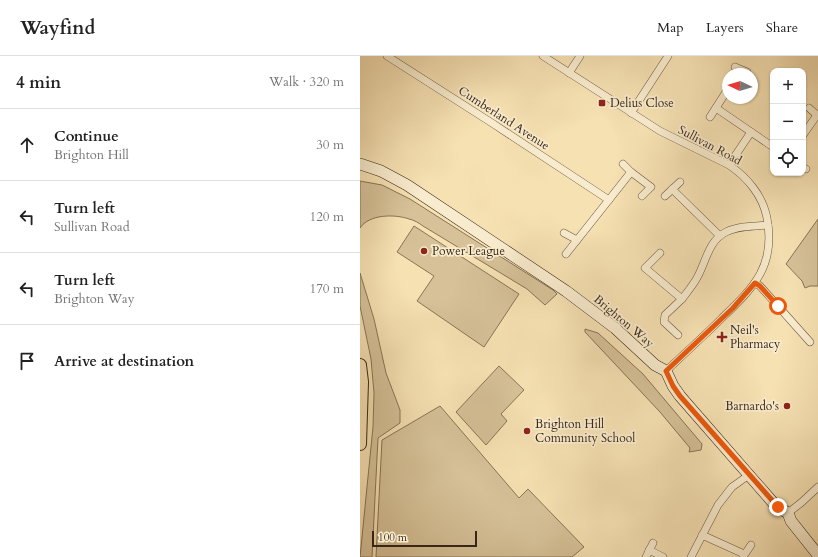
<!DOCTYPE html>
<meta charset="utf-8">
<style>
:root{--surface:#fff;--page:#f6f6f6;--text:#222;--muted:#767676;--line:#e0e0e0}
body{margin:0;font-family:Cardo,serif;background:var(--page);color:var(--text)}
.controls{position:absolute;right:12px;top:12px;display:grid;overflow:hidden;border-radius:8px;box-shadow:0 1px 3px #0004}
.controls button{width:36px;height:36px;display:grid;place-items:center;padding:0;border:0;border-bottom:1px solid var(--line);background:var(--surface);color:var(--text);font:20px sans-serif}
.compass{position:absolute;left:362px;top:12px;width:36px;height:36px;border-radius:50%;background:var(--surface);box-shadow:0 1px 3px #0004;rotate:274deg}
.scale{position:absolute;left:12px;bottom:10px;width:105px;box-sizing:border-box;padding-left:4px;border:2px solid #392616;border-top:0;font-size:11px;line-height:14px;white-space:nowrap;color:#392616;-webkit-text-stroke:3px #f9ecce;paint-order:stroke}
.stop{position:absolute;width:12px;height:12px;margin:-9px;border:3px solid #ea580c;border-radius:50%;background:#fff}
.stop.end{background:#ea580c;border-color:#fff;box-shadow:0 1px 4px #0008}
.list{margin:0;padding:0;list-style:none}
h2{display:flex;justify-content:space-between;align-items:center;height:52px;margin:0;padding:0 16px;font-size:17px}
h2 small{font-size:13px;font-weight:400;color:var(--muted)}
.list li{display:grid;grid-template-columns:26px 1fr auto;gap:12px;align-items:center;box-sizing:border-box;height:72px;padding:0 16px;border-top:1px solid var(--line)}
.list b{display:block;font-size:15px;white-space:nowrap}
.list p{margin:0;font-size:13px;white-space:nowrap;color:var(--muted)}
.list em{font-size:13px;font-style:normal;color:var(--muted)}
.icon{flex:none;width:22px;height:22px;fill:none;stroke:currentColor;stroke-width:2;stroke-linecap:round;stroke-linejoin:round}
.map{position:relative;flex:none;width:458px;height:501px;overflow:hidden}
header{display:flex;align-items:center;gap:24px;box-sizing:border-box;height:56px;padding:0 20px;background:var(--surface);border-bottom:1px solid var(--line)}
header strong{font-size:19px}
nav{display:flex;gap:22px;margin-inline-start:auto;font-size:14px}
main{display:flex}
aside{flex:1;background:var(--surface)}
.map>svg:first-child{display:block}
.green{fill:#d6c198;stroke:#887457}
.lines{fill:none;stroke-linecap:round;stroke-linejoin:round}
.street-casing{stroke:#68553d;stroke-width:8}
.secondary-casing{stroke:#392616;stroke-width:12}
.primary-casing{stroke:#392616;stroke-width:14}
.street{stroke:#f9ecce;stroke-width:7}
.secondary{stroke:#f9ecce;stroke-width:11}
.primary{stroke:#f6e1b3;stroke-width:12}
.route{stroke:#ea580c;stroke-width:5}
.poi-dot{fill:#8f2418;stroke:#f9ecce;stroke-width:1.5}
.labels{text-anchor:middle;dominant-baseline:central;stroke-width:3.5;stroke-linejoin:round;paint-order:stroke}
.poi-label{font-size:12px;fill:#392616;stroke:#f9ecce;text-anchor:start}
.street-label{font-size:12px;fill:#392616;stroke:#f9ecce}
</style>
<header>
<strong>Wayfind</strong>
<nav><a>Map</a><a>Layers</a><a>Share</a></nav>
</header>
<main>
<aside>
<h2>4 min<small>Walk · 320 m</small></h2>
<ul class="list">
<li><svg class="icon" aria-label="ahead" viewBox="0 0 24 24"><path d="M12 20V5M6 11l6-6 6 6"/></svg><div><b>Continue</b><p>Brighton Hill</p></div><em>30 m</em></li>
<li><svg class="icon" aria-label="left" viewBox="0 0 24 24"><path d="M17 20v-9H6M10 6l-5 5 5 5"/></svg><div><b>Turn left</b><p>Sullivan Road</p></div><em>120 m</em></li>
<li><svg class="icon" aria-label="left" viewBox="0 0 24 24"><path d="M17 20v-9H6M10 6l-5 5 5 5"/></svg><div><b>Turn left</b><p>Brighton Way</p></div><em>170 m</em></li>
<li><svg class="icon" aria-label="arrive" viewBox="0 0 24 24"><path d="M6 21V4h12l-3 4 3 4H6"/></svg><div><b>Arrive at destination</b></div></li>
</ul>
</aside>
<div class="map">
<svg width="458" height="501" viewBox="0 0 458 501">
<rect width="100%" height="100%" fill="#f6e1b3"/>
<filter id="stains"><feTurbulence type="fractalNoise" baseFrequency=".005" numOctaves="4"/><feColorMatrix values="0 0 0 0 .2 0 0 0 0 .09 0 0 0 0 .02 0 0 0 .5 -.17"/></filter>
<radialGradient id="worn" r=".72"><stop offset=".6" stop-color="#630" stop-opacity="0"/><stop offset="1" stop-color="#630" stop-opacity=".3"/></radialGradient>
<!-- green -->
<g class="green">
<path d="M0 125 22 129 50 143 193 234 197 238 185 249 167 233 63 170C59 167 54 164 49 163 35 158 9 158 0 172Z"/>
<polygon points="458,163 458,230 450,230 445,232 442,225 426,208"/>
<polygon points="54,170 159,238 124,291 57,245 74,220 37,196"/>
<polygon points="0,217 14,263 26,317 40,354 40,367 18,382 12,501 0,501 13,371 14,337 11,303 0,250"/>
<polygon points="225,273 238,277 283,318 342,388 341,394 329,396 330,392 300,356 225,276"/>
<polygon points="139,310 164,334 141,358 147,365 126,389 96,356"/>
<polygon points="80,350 159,442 168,433 224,491 212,501 16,501 22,384"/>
</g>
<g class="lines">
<defs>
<g id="street">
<polyline points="27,0 132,67 249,144"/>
<path d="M183 0 300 75 369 109C387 121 403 140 407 162 416 210 394 231 362 262 344 280 325 297 306 315"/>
<polyline points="375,11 387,16"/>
<polyline points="209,17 220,0"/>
<polyline points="356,52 413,91"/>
<polyline points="449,52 458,60"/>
<polyline points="271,57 308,0"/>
<polyline points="350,61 368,33"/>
<polyline points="443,79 457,59"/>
<polyline points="263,108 271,116 291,131 282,140"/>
<polyline points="369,109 391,76"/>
<polyline points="443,111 446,113"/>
<polyline points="312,133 360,180"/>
<polyline points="305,140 320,126"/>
<polyline points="204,177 217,184"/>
<path d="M300 197 285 212 322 243C328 235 334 228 338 220 346 205 349 184 366 176 378 170 394 170 408 169"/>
<polyline points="206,198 271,116"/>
<polyline points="395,227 400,230 450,286"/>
<polyline points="318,279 304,266 305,259 322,243"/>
<polyline points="428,457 442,446 458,431"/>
<polyline points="342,479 384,498"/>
<polyline points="289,494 303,501"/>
<polyline points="286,501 293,487"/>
<polyline points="331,501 358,449 372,431 389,419"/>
<polyline points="383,501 391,489"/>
</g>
<polyline id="secondary" points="0,108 21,115 47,129 206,235 255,272 295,309 306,315 313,330 320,340 416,450 428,457 431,465 458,499"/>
<polyline id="primary" points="0,309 2,326 0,388"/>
</defs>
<!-- street casing -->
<use href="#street" class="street-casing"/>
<!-- secondary casing -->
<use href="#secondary" class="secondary-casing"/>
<!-- primary casing -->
<use href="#primary" class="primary-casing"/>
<!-- street -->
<use href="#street" class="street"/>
<!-- secondary -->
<use href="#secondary" class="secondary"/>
<!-- primary -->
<use href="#primary" class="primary"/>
</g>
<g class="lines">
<!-- route -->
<polyline class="route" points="418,451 320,340 313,330 306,315 373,252 395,227 400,230 418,250"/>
</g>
<!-- markers -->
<g class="poi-dot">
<rect x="238" y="43" width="8" height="8" rx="2"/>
<circle cx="64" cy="195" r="4"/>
<path d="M360 275h4v4h4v4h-4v4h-4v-4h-4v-4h4z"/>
<circle cx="427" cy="350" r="4"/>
<circle cx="167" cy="375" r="4"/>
</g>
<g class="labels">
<!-- poi labels -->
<g class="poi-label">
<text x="250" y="47">Delius Close</text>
<text x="72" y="195">Power League</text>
<text x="370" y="274">Neil's<tspan x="370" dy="14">Pharmacy</tspan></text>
<text x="419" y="350" text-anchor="end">Barnardo's</text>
<text x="175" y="368">Brighton Hill<tspan x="175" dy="14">Community School</tspan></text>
</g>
<!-- street labels -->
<g class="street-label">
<text transform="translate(144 62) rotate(33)">Cumberland Avenue</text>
<text transform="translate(350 89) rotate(28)">Sullivan Road</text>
<text transform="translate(264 265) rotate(40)">Brighton Way</text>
</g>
</g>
<rect width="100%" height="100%" filter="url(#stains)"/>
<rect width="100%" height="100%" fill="url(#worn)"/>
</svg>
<div class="controls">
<button>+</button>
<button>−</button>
<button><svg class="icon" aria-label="locate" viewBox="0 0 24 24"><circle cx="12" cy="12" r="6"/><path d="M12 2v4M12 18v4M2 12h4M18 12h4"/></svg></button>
</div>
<svg class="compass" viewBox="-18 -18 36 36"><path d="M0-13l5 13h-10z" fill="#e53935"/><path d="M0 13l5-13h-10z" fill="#767676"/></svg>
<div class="scale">100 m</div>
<div class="stop" style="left:418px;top:250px"></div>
<div class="stop end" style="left:418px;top:451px"></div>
</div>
</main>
